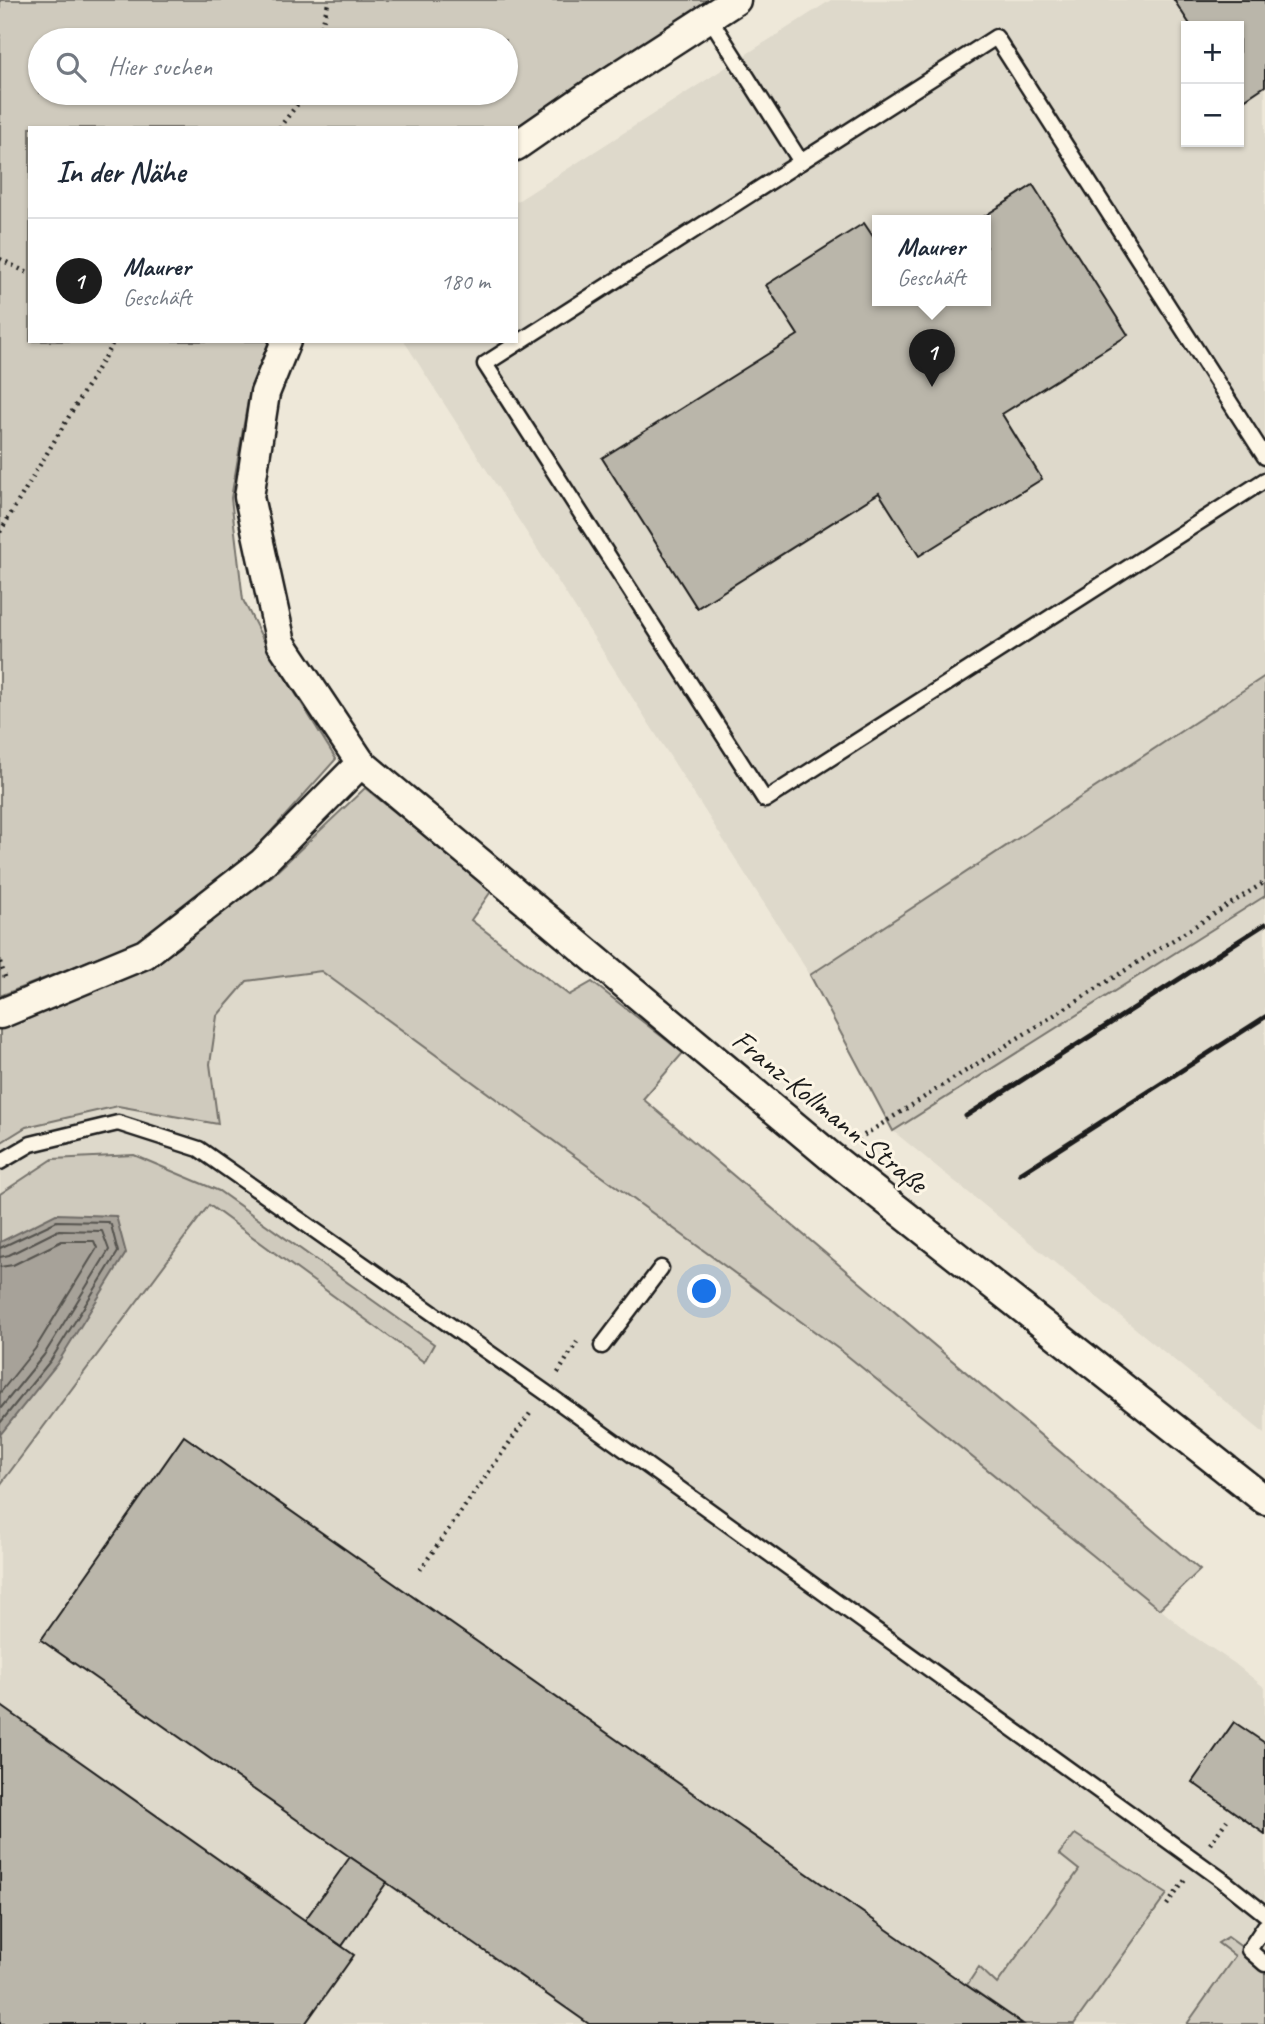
<!DOCTYPE html>
<html lang="de">
<meta charset="utf-8">
<style>
:root{--surface:#fff;--page:#f6f6f7;--text:#1f2937;--muted:#747a83;--line:#e0e1e3;--accent:#1c1c1c}
body{margin:0;font-family:Caveat,sans-serif;background:var(--page);color:var(--text)}
.controls{position:absolute;right:21px;top:21px;display:grid;overflow:hidden;border-radius:0px;box-shadow:0 2px 5px #0004}
.controls button{width:63px;height:63px;display:grid;place-items:center;padding:0;border:0;border-bottom:2px solid var(--line);background:var(--surface);color:var(--text);font:35px sans-serif}
.you{position:absolute;left:705px;top:1292px;width:24px;height:24px;margin:-18px;border:5px solid #fff;border-radius:50%;background:#1a73e8;box-shadow:0 0 0 10px #1a73e833}
.badge{display:grid;place-items:center;width:46px;height:46px;border-radius:50%;background:var(--accent);color:#fff;font-size:23px;font-weight:700}
.pin{position:absolute;translate:-50% -58px;filter:drop-shadow(0 2px 4px #0008)}
.pin::after{content:'';position:absolute;top:37px;width:24px;height:21px;background:inherit;clip-path:polygon(0 0,100% 0,50% 100%)}
.popup{position:absolute;left:872px;top:215px;width:119px;height:91px;box-sizing:border-box;display:grid;place-content:center;border-radius:0px;background:var(--surface);filter:drop-shadow(0 2px 5px #0005);font-size:23px;white-space:nowrap;color:var(--muted)}
.popup b{font-size:26px;color:var(--text)}
.popup::after{content:'';position:absolute;left:50%;top:100%;margin-left:-14px;border:14px solid transparent;border-top-color:var(--surface)}
.list{margin:0;padding:0;list-style:none}
h2{display:flex;justify-content:space-between;align-items:center;height:91px;margin:0;padding:0 28px;font-size:30px}
h2 small{font-size:23px;font-weight:400;color:var(--muted)}
.list li{display:grid;grid-template-columns:46px 1fr auto;gap:21px;align-items:center;box-sizing:border-box;height:126px;padding:0 28px;border-top:2px solid var(--line)}
.list b{display:block;font-size:26px;white-space:nowrap}
.list p{margin:0;font-size:23px;white-space:nowrap;color:var(--muted)}
.list em{font-size:23px;font-style:normal;color:var(--muted)}
.icon{flex:none;width:38px;height:38px;fill:none;stroke:currentColor;stroke-width:2;stroke-linecap:round;stroke-linejoin:round}
.map{position:relative;flex:none;width:1265px;height:2024px;overflow:hidden}
.search{position:absolute;background:var(--surface);box-shadow:0 2px 5px #0004;left:28px;top:28px;width:490px;height:77px;display:flex;align-items:center;gap:18px;box-sizing:border-box;padding:0 24px;border-radius:38px;color:var(--muted);font-size:26px}
.panel{position:absolute;background:var(--surface);box-shadow:0 2px 5px #0004;left:28px;top:126px;width:490px;height:217px;border-radius:0px}
.map>svg:first-child{display:block}
.built{fill:#ded9cb;fill-rule:evenodd}
.green{fill:#cfcabd;stroke:#76736c;stroke-width:2;fill-rule:evenodd}
.water{fill:#a7a299;stroke:#6f6c67;stroke-width:2}
.lines{fill:none;stroke-linecap:round;stroke-linejoin:round}
.shore{stroke:#54524e;stroke-width:2}
.building{fill:#bab6aa;stroke:#1c1c1c;stroke-width:2}
.service-casing{stroke:#1c1c1c;stroke-width:19}
.minor-casing{stroke:#1c1c1c;stroke-width:33}
.path{stroke:#1c1c1c;stroke-width:4.5;stroke-dasharray:2 5;stroke-linecap:butt}
.service{stroke:#fcf5e5;stroke-width:14}
.minor{stroke:#fcf5e5;stroke-width:28}
.rail{stroke:#1c1c1c;stroke-width:5}
.labels{text-anchor:middle;dominant-baseline:central;stroke-width:6;stroke-linejoin:round;paint-order:stroke}
.street-label{font-size:30px;fill:#1c1c1c;stroke:#fcf5e5}
</style>
<div class="map">
<svg width="1265" height="2024" viewBox="0 0 1265 2024">
<rect width="100%" height="100%" fill="#eee8d9"/>
<filter id="ink" filterUnits="userSpaceOnUse"><feTurbulence type="fractalNoise" baseFrequency=".0143" numOctaves="2"/><feDisplacementMap in="SourceGraphic" scale="14" xChannelSelector="R" yChannelSelector="G"/><feConvolveMatrix kernelMatrix="1 2 1 2 8 2 1 2 1" color-interpolation-filters="sRGB"/></filter>
<g filter="url(#ink)">
<!-- built -->
<g class="built">
<path d="M831 0H1265V676L810 975 404 341H516V202ZM1186 26H1239V142H1186ZM878 221H986V301H878Z"/>
<polygon points="304,892 1190,1634 1234,1663 1265,1688 1265,2024 0,2024 0,1081"/>
<polygon points="1265,896 1265,1434 893,1131"/>
</g>
<!-- green -->
<g class="green">
<path d="M0 0H710L586 79 515 128H30V341H269L250 389 231 498 243 600 268 649 336 759 251 854 136 942 0 996ZM40 40H506V93H40Z"/>
<polygon points="1265,676 1265,896 893,1131 810,975"/>
<polygon points="365,788 492,890 471,920 569,995 592,982 683,1053 643,1099 1200,1570 1159,1609 844,1353 321,971 247,981 217,1016 210,1064 218,1124 118,1106 26,1127 0,1143 0,1028 155,962 272,876"/>
<polygon points="134,1155 219,1191 434,1344 424,1362 209,1205 0,1485 0,1194 53,1159"/>
<polygon points="1075,1834 1167,1894 1074,2024 1023,2024 967,1985 979,1967 997,1984 1079,1870 1059,1854"/>
<polygon points="1228,1937 1265,1964 1265,2024 1187,2024 1235,1956 1218,1943"/>
</g>
<!-- water -->
<polygon class="water" points="56,1214 116,1216 126,1253 57,1364 0,1435 0,1242"/>
<g class="lines">
<!-- shore -->
<g class="shore">
<polyline points="0,1248 57,1221 108,1222 111,1225 118,1252 51,1360 0,1423"/>
<polyline points="0,1257 9,1255 59,1230 102,1231 109,1250 44,1355 0,1409"/>
<polyline points="0,1267 13,1265 62,1241 94,1241 97,1248 35,1349 0,1393"/>
</g>
</g>
<!-- building -->
<g class="building">
<polygon points="1174,0 1265,0 1265,86 1241,102 1239,99 1239,26 1191,26"/>
<polygon points="1033,185 1128,335 1002,414 1042,479 919,556 879,493 697,608 602,458 798,335 766,285 864,223 878,244 878,301 986,301 986,221 977,221"/>
<polygon points="184,1436 966,1985 1023,2024 589,2024 350,1857 41,1640"/>
<polygon points="0,1705 354,1955 305,2024 0,2024"/>
<polygon points="1234,1722 1265,1743 1265,1834 1192,1782"/>
<polygon points="350,1857 387,1882 342,1946 305,1920"/>
</g>
<g class="lines">
<defs>
<g id="service">
<polyline points="709,17 801,162"/>
<polyline points="1265,457 996,37 485,364 765,800 1265,480"/>
<polyline points="0,1162 31,1144 118,1123 199,1149 545,1392 1221,1879 1265,1914"/>
<polyline points="602,1346 661,1268"/>
<polyline points="1265,1926 1249,1950 1265,1964"/>
</g>
<g id="minor">
<polyline points="516,146 594,92 736,0"/>
<polyline points="286,341 265,393 249,497 281,643 361,763 830,1156 1265,1500"/>
<polyline points="0,1014 145,954 262,863 361,763"/>
</g>
</defs>
<!-- service casing -->
<use href="#service" class="service-casing"/>
<!-- minor casing -->
<use href="#minor" class="minor-casing"/>
<!-- path -->
<g class="path">
<polyline points="318,40 329,0"/>
<polyline points="279,128 300,101 303,93"/>
<polyline points="0,259 30,274"/>
<polyline points="0,532 114,341"/>
<polyline points="0,962 6,980"/>
<polyline points="858,1139 1265,882"/>
<polyline points="558,1373 577,1342"/>
<polyline points="420,1570 531,1412"/>
<polyline points="1210,1844 1227,1820"/>
<polyline points="1167,1905 1185,1880"/>
</g>
<!-- service -->
<use href="#service" class="service"/>
<!-- minor -->
<use href="#minor" class="minor"/>
<!-- rail -->
<g class="rail">
<polyline points="966,1116 1265,924"/>
<polyline points="1020,1174 1265,1017"/>
</g>
</g>
</g>
<g class="labels">
<!-- street labels -->
<g class="street-label">
<text transform="translate(830 1111) rotate(39)">Franz-Kollmann-Straße</text>
</g>
</g>
</svg>
<div class="controls">
<button>+</button>
<button>−</button>
</div>
<div class="you"></div>
<div class="pin badge" style="left:932px;top:387px">1</div>
<div class="popup"><b>Maurer</b>Geschäft</div>
<div class="search"><svg class="icon" aria-label="search" viewBox="0 0 24 24"><circle cx="10" cy="10" r="6"/><path d="M15 15l6 6"/></svg>Hier suchen</div>
<section class="panel">
<h2>In der Nähe<small></small></h2>
<ul class="list">
<li><span class="badge">1</span><div><b>Maurer</b><p>Geschäft</p></div><em>180 m</em></li>
</ul>
</section>
</div>
